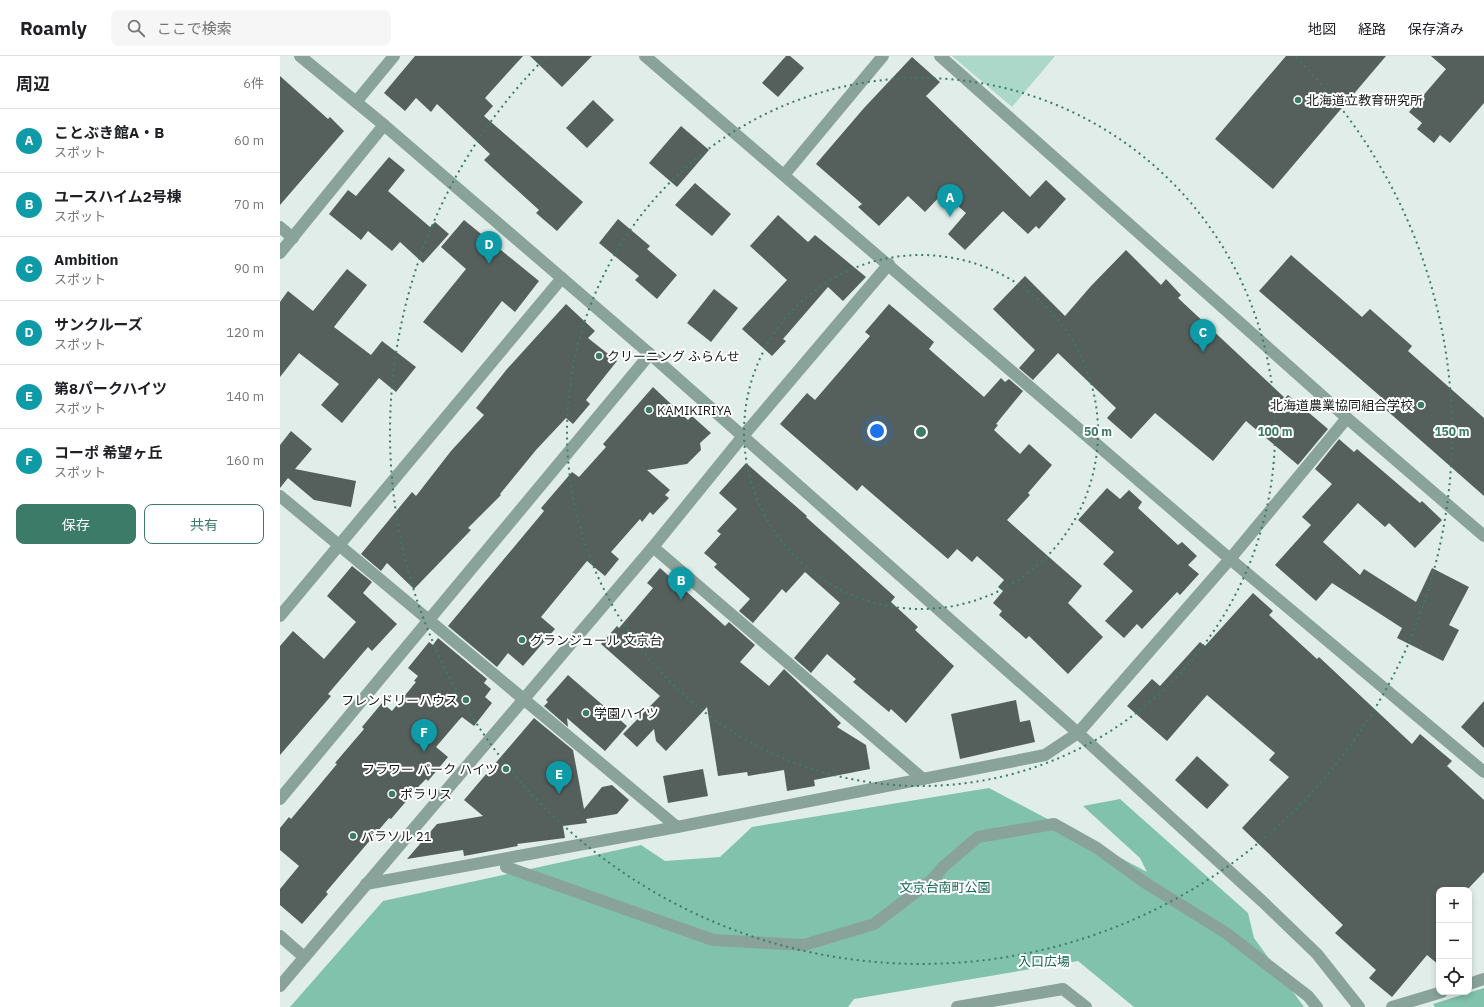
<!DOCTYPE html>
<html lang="ja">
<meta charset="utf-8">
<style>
:root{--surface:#fff;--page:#f6f6f6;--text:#202124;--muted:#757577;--line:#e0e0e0;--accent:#3c7b68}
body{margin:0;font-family:"IBM Plex Sans","Noto Sans JP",sans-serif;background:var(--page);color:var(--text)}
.controls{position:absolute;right:12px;bottom:12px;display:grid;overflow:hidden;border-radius:8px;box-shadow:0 2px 6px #0003}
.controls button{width:36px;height:36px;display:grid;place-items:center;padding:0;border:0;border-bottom:1px solid var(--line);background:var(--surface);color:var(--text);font:20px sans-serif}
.you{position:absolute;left:597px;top:375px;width:14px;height:14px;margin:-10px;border:3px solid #fff;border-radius:50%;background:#1a73e8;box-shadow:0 0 0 6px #1a73e833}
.badge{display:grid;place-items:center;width:26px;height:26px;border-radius:50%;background:var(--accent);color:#fff;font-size:13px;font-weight:700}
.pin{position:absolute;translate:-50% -33px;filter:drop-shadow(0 1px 2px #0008)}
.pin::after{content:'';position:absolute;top:21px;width:14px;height:12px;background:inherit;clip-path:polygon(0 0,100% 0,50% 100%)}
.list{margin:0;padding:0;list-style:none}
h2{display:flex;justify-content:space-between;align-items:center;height:52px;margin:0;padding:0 16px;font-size:17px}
h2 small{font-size:13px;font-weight:400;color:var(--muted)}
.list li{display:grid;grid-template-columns:26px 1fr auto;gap:12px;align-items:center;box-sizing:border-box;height:64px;padding:0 16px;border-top:1px solid var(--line)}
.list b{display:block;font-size:15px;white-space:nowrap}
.list p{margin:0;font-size:13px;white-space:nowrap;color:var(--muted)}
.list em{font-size:13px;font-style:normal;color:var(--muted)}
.actions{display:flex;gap:8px;padding:12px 16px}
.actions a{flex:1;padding:9px 0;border:1px solid var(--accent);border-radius:8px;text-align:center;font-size:14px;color:var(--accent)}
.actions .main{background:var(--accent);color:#fff}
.icon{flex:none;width:22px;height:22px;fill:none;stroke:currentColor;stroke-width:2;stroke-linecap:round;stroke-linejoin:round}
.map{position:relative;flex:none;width:1204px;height:951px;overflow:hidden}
header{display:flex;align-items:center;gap:24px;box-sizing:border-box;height:56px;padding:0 20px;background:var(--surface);border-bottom:1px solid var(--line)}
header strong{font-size:19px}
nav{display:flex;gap:22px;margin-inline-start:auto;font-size:14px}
.search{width:280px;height:36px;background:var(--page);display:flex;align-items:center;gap:10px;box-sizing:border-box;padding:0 14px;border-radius:8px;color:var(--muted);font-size:15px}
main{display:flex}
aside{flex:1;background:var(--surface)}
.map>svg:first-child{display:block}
.green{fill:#abd8c8}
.forest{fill:#81c2ac}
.building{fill:#55605c}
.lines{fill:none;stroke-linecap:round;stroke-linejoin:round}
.street{stroke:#89a39a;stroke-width:12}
.ring{fill:none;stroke:#3c7b68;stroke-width:2;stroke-dasharray:2 4}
.poi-dot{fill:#3c7b68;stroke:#fff;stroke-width:1.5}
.labels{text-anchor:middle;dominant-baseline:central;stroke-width:4;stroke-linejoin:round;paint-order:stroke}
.poi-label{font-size:13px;fill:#171c1a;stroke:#fff;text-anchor:start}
.park-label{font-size:13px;fill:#126551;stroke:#fff}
.centre{fill:#3c7b68;stroke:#fff;stroke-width:2}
.ring-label{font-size:12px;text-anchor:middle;font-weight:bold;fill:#3c7b68;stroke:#fff;stroke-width:4;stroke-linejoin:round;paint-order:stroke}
</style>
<header>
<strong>Roamly</strong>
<div class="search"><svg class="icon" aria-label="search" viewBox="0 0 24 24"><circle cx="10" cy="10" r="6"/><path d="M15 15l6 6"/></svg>ここで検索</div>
<nav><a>地図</a><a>経路</a><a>保存済み</a></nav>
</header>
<main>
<aside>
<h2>周辺<small>6件</small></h2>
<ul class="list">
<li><span class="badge" style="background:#0f9aa8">A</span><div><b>ことぶき館A・B</b><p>スポット</p></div><em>60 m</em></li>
<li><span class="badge" style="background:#0f9aa8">B</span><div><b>ユースハイム2号棟</b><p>スポット</p></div><em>70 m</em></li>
<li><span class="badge" style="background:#0f9aa8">C</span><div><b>Ambition</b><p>スポット</p></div><em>90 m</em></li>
<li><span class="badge" style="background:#0f9aa8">D</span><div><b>サンクルーズ</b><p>スポット</p></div><em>120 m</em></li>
<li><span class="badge" style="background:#0f9aa8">E</span><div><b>第8パークハイツ</b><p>スポット</p></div><em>140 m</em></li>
<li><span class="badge" style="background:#0f9aa8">F</span><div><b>コーポ 希望ヶ丘</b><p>スポット</p></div><em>160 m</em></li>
</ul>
<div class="actions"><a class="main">保存</a><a>共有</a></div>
</aside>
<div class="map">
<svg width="1204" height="951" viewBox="0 0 1204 951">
<rect width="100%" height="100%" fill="#e0ede8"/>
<!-- green -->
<polygon class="green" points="672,0 775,0 732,51"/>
<!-- forest -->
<g class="forest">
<polygon points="709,732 867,816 860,802 803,750 840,743 968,857 974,882 1024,951 854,951 798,905 574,943 568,951 10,951 103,845 361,789 385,805 440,801 472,771"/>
<polygon points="1204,932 1204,951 1155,951 1153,948"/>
</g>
<!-- building -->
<g class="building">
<polygon points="135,0 243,0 205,42 213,50 204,60 303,146 277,175 256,157 259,154 204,104 210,98 157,48 151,56 136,42 125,55 104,37"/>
<polygon points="250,0 312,0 282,31"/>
<polygon points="506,0 510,0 524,12 498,41 482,27"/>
<polygon points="1006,0 1106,0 993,133 935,83"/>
<polygon points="1151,0 1204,0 1204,47 1170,87 1160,79 1154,87 1137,73 1142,67 1129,56 1166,13"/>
<polygon points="632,1 660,26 646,40 750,141 766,124 786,143 759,173 756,170 748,178 723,155 685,194 668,178 686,157 663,137 645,156 628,140 599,170 578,151 582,148 536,108 584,52"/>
<polygon points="0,20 48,63 50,61 64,75 0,149"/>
<polygon points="313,44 334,64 307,92 286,72"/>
<polygon points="401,70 429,94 397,131 369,107"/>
<polygon points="109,101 125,114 108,135 150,171 155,166 169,178 143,207 120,186 112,195 88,175 81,184 49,158 68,134 76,140"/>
<polygon points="415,127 451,158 432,180 395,149"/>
<polygon points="498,159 528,186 535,179 586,221 563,245 548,231 503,283 506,285 492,300 462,273 507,224 470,190"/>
<polygon points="338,163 370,190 367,193 397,219 377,243 355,224 359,220 319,187"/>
<polygon points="184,164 259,225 235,256 222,245 182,297 143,266 186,213 161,191"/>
<polygon points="846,194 881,229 886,223 901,239 898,242 1005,342 1008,339 1048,373 1018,409 966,365 933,405 875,357 851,383 827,362 836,352 778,297 753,324 739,312 755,294 713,253 745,220 785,260 811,230"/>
<polygon points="1011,199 1082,261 1090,253 1132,290 1128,295 1204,362 1204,440 1104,352 1108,347 979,235"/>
<polygon points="67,213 87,229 54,271 91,299 102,285 136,311 116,336 99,322 62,367 41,349 59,328 19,297 0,321 0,246 8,235 33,255"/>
<polygon points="434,233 458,252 431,286 407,267"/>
<polygon points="286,248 315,275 308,282 337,305 306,344 310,348 293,368 286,362 256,394 220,438 221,439 188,472 191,474 134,533 107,507 101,515 81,498 132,436 136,440 171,395 204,359 196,352 227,313"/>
<polygon points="609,248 654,286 649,293 704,341 721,322 725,326 729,323 743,335 716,368 718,369 714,374 740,398 749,388 772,409 748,437 750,439 727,464 802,530 788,547 823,581 788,618 749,580 746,583 719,559 722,555 713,547 723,535 718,531 724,524 697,500 692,506 677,493 668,503 582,429 577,435 500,368 527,337 535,344 590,280 585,276"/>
<polygon points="373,331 408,364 412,360 431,377 420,387 421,394 407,408 367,414 390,434 385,439 389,442 373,459 370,456 362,466 360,463 331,496 339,503 325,520 307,505 261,561 275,573 243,610 228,597 217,611 168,570 264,455 261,452 292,416 299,421 326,391 323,388"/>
<polygon points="11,375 32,393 15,413 76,425 71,451 34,444 8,422 0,432 0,389"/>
<polygon points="1059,383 1074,396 1077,393 1140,447 1142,445 1162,464 1135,492 1109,467 1105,471 1078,447 1043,486 1080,519 1084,513 1136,546 1152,512 1189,531 1169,569 1179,574 1163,605 1117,582 1122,572 1052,527 1036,545 995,509 1031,469 1022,461 1052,428 1035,413"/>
<polygon points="466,407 527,460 526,461 615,541 611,546 638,571 635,574 674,610 626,667 611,653 609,656 573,626 576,623 547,598 531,617 514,602 560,547 525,516 506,537 502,533 473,567 459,555 470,543 434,511 437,508 424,497 441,478 437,475 457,453 439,437"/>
<polygon points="827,432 840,443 849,434 862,446 858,452 898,489 902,486 917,500 908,509 919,518 900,539 897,536 862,573 857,568 844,582 825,565 853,535 823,508 834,496 798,464"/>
<polygon points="72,510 92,526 83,537 117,568 92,595 88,591 48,638 51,640 0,699 0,590 13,575 44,603 76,566 47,540"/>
<polygon points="380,512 445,570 449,566 475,589 460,606 489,630 504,613 561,667 557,671 586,689 590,713 534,724 535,730 507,735 504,714 468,720 467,716 438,720 427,651 386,695 376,685 374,673 357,691 343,678 380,640 321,588 337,570 339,572 373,532 367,527"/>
<polygon points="973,537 993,555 989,559 1037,603 1039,601 1132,688 1140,678 1172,705 1167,710 1204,744 1204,816 1187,834 1159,834 1159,909 1147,899 1112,941 1089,922 1096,914 1055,877 1063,869 962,772 1009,721 989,704 995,697 927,639 887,685 847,650 872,623 880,630 920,586 925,590"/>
<polygon points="158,582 207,623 204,627 211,633 205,641 212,647 194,670 182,661 179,664 156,691 168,701 148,725 146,723 140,729 111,763 109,762 46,836 48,838 22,868 0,849 0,833 19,810 0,794 0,772 9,761 11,763 57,708 55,707 84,673 82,671 102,647 112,655 136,626 134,625 138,620 128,612 149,586 153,589"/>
<polygon points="288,619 347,670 325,695 287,662 288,671 264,650 268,646 266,644"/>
<polygon points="736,644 740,666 750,664 755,686 680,703 671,658"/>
<polygon points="1204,645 1204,692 1181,671"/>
<polygon points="254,662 293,694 304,753 322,731 332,729 349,744 337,758 306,763 307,767 283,770 285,782 237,788 238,790 184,800 183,794 127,803 157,768 203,760 184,744"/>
<polygon points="917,700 949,729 927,753 895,724"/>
<polygon points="423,713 428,740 388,747 383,720"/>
</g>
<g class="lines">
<!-- street -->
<g class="street">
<polyline points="20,0 104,69 370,298 798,677 982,845 1037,898 1079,951"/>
<polyline points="365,0 950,503 1204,716"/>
<polyline points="660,0 1067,362 1204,480"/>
<polyline points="76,46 114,0"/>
<polyline points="504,119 603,0"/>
<polyline points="0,171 13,182"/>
<polyline points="0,197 104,69"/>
<polyline points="0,440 397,771"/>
<polyline points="373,491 643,723"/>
<polyline points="0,560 282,222"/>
<polyline points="0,743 370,298"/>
<polyline points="226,811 433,884 524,889 594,868 652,824 663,811 698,781 774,768 817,792 864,826 946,877 1028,940 1037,951"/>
<polyline points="86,828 397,771 765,699 798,677 950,503 1067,362"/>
<polyline points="0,880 24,901"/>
<polyline points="1189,928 1204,923"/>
<polyline points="0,930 373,491 463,380 609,208"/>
<polyline points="677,951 783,933 806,951"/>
<polyline points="1112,951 1162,936"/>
</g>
</g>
<!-- distance rings -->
<g class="ring">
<circle cx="641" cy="376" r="177"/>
<circle cx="641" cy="376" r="354"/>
<path d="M1016 1A531 531 0 1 1 266 1"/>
</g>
<!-- markers -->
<g class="poi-dot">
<circle cx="1018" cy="44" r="4"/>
<circle cx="319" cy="300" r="4"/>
<circle cx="1141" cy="349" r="4"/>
<circle cx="369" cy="354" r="4"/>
<circle cx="242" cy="584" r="4"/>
<circle cx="186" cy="644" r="4"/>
<circle cx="306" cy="657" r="4"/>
<circle cx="226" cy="713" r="4"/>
<circle cx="112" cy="738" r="4"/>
<circle cx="73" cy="780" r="4"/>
</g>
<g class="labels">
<!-- poi labels -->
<g class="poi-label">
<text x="1026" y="44">北海道立教育研究所</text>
<text x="327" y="300">クリーニング ふらんせ</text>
<text x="1133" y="349" text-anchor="end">北海道農業協同組合学校</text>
<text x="377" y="354">KAMIKIRIYA</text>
<text x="250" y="584">グランジュール 文京台</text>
<text x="178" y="644" text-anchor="end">フレンドリーハウス</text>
<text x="314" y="657">学園ハイツ</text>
<text x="218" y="713" text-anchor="end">フラワー パーク ハイツ</text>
<text x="120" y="738">ポラリス</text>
<text x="81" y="780">パラソル 21</text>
</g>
<!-- park labels -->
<g class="park-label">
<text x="665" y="831">文京台南町公園</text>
<text x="764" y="905">入口広場</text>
</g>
</g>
<circle cx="641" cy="376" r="6" class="centre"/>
<g class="ring-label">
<text x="818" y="380">50 m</text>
<text x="995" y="380">100 m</text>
<text x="1172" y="380">150 m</text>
</g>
</svg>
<div class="controls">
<button>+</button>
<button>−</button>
<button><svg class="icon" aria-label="locate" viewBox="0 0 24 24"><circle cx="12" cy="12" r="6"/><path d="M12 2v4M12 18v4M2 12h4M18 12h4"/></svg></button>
</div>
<div class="you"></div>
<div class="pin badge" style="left:670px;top:161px;background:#0f9aa8">A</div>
<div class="pin badge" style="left:401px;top:544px;background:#0f9aa8">B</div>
<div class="pin badge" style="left:923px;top:296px;background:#0f9aa8">C</div>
<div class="pin badge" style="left:209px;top:208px;background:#0f9aa8">D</div>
<div class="pin badge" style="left:279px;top:738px;background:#0f9aa8">E</div>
<div class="pin badge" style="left:144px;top:696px;background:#0f9aa8">F</div>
</div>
</main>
